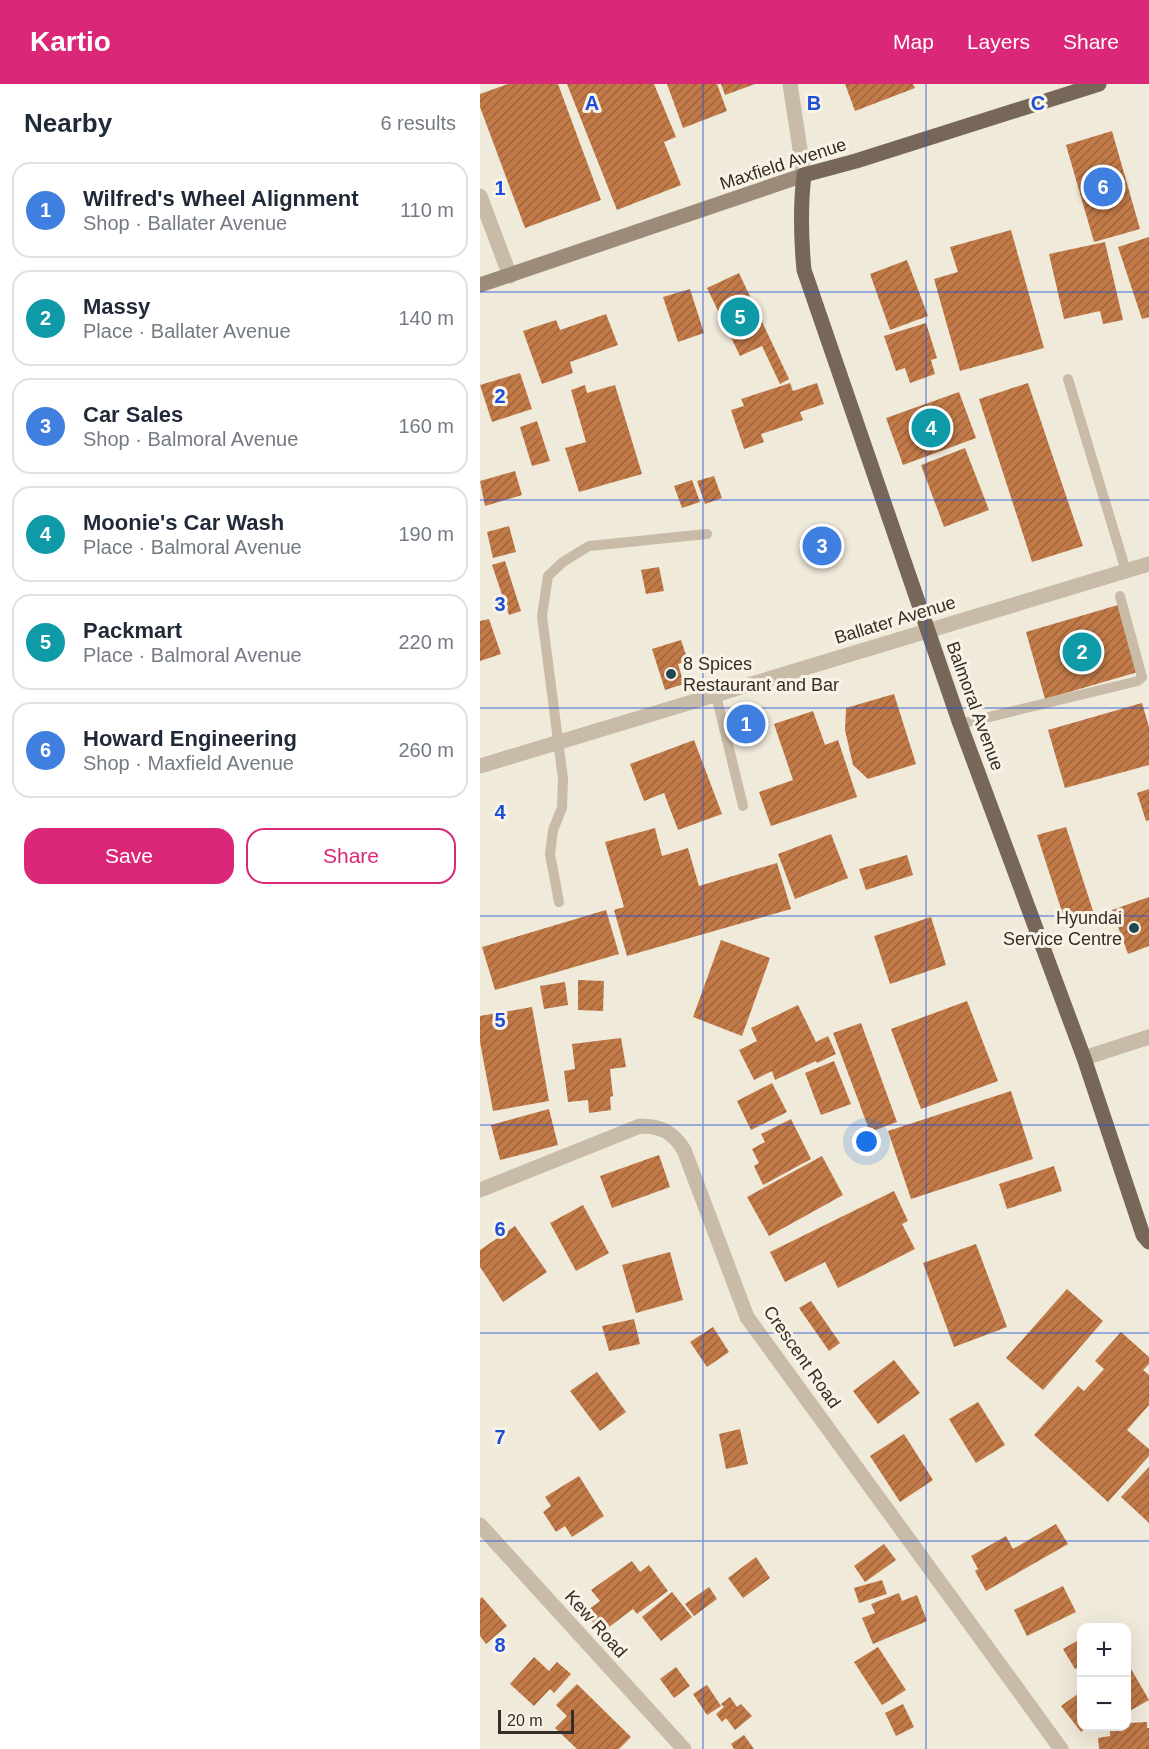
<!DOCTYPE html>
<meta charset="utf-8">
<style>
:root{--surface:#fff;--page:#f2f2f3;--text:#1f2937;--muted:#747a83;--line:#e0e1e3;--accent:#db2777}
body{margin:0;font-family:Helvetica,sans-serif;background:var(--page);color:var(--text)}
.controls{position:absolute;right:18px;bottom:18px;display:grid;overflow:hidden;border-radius:12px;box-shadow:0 6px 24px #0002}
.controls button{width:54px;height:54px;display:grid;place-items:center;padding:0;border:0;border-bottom:2px solid var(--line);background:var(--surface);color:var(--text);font:30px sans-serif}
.scale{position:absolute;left:18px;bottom:15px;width:76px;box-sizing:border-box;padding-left:6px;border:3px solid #342e27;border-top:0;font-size:16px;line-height:21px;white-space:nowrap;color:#342e27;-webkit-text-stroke:4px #f8f3e6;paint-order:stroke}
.you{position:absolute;left:387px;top:1058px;width:21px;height:21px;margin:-15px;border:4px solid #fff;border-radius:50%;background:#1a73e8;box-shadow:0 0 0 9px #1a73e833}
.badge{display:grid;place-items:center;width:39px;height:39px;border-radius:50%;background:var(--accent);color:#fff;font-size:20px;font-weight:700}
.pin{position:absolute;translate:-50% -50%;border:3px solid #fff;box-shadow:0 2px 6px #0006}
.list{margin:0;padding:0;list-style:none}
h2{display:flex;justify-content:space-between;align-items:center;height:78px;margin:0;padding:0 24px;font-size:26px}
h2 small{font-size:20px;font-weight:400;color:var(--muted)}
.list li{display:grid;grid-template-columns:39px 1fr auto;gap:18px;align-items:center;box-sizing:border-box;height:96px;margin:0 12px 12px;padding:0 12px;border:2px solid var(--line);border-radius:18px}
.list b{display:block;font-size:22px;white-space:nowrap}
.list p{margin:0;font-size:20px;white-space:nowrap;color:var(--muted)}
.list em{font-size:20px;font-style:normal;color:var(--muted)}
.actions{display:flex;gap:12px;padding:18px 24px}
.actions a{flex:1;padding:14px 0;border:2px solid var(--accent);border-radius:18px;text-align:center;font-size:21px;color:var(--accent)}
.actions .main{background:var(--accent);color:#fff}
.map{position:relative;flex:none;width:669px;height:1665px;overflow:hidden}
header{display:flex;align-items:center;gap:36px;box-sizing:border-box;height:84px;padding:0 30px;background:var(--accent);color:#fff}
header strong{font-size:28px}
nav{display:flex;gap:33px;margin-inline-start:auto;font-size:21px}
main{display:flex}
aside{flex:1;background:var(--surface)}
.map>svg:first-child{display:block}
.building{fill:url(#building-hatch)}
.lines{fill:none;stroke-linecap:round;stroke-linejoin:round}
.lane{stroke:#c8bba7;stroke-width:10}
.street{stroke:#c8bba7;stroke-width:15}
.secondary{stroke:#9b8b78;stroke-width:15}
.primary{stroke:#766759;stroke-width:15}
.grid{fill:none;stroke:#1d4ed8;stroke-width:1.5;stroke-opacity:0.55}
.poi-dot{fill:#1f4754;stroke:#f8f3e6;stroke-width:2}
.labels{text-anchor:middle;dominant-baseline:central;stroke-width:6;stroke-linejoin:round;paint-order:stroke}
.street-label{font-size:18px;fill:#342e27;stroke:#f8f3e6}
.poi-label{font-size:18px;fill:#342e27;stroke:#f8f3e6;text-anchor:start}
.grid-label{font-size:20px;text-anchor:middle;font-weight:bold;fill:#1d4ed8;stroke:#f8f3e6;stroke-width:6;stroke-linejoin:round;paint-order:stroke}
</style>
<header>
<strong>Kartio</strong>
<nav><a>Map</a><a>Layers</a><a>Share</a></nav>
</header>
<main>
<aside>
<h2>Nearby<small>6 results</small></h2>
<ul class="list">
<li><span class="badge" style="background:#3f7fe0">1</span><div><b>Wilfred's Wheel Alignment</b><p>Shop · Ballater Avenue</p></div><em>110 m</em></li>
<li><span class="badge" style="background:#0f9aa8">2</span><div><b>Massy</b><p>Place · Ballater Avenue</p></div><em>140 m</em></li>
<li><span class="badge" style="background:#3f7fe0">3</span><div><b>Car Sales</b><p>Shop · Balmoral Avenue</p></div><em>160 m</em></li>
<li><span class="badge" style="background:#0f9aa8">4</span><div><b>Moonie's Car Wash</b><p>Place · Balmoral Avenue</p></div><em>190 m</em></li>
<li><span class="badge" style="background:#0f9aa8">5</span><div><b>Packmart</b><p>Place · Balmoral Avenue</p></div><em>220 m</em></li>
<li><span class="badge" style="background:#3f7fe0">6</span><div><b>Howard Engineering</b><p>Shop · Maxfield Avenue</p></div><em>260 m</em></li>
</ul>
<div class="actions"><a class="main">Save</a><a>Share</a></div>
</aside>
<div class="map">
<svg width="669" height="1665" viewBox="0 0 669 1665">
<defs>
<pattern id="building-hatch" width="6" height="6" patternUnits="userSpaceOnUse" patternTransform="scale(1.5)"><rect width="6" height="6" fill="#c17a48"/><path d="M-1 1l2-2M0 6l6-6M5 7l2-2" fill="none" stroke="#9e643c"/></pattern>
</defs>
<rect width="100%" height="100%" fill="#f0eada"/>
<!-- building -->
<g class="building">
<polygon points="28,0 78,0 121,116 45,144 0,23 0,10"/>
<polygon points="87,0 174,0 196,53 184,58 201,101 137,126"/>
<polygon points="187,0 237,0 247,27 203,44"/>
<polygon points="241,0 275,0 245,11"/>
<polygon points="365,0 433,0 435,4 375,27"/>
<polygon points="632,47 660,145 614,158 586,61"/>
<polygon points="531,146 564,264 480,287 454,195 478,188 470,163"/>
<polygon points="669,153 669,233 662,235 638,163"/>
<polygon points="625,158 643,236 623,240 620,227 584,235 569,170"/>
<polygon points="427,176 448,232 410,246 390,190"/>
<polygon points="259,189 309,295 300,300 282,262 260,272 227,204"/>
<polygon points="210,205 224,249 198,258 183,213"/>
<polygon points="126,230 138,261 90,278 93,289 62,300 43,247 76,236 80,246"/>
<polygon points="446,239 457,274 451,276 455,290 430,299 425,284 416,287 404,252"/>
<polygon points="40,289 52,325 12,338 0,301"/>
<polygon points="310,299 313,307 337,299 344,320 320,328 323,336 281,350 284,358 264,365 251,326 264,322 261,315"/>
<polygon points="548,299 603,462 552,478 499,315"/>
<polygon points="105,301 107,309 135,301 162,390 99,408 85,364 106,358 91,306"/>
<polygon points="479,308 496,354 423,381 406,334"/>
<polygon points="57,337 70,377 52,382 40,343"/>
<polygon points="485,364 509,426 464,443 441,381"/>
<polygon points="35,387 42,411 5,422 0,397"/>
<polygon points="234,392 242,414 225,420 217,397"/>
<polygon points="212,396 220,418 202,424 194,402"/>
<polygon points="29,442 36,468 13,474 7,448"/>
<polygon points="25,477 41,527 29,531 12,481"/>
<polygon points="179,483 184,507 166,510 161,486"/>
<polygon points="638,521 658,588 565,615 546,548"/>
<polygon points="9,535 21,570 0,577 0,537"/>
<polygon points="201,556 208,577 198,580 204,600 185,606 172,565"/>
<polygon points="414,610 436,680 388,695 373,681 365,646 366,624"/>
<polygon points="662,619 669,643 669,681 585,704 568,646"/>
<polygon points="333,627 345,661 358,656 377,713 291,742 279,708 313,696 294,640"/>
<polygon points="214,656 242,730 198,746 184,709 164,717 150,680"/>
<polygon points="669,705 669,736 666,737 657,709"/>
<polygon points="586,743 613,827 585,837 557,751"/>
<polygon points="175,744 182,772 208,764 219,802 297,779 311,825 147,872 134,826 144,823 125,758"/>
<polygon points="351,750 368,794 315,815 298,770"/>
<polygon points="427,771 433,791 386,806 379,785"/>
<polygon points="669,813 669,862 648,870 632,826"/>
<polygon points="126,826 139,870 15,906 2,863"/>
<polygon points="451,833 466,881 410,900 394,852"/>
<polygon points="241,856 290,874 262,952 213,933"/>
<polygon points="98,896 124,897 123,927 98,926"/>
<polygon points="85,898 88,921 64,925 60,902"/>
<polygon points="487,917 518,997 441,1025 411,945"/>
<polygon points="318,921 336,958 348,952 356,970 337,979 336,977 295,996 292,987 274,996 259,966 277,957 271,944"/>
<polygon points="52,923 69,1017 13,1027 0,958 0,932"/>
<polygon points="381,939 417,1038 390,1048 353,949"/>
<polygon points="141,954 146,983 130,985 133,1012 130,1013 131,1026 109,1029 108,1016 88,1018 84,987 95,985 92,960"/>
<polygon points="354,977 371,1020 341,1031 325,989"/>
<polygon points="292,999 307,1028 271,1046 257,1017"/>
<polygon points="531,1007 553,1075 431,1115 408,1047"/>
<polygon points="69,1025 78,1061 20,1076 11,1041"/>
<polygon points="311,1035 331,1075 283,1101 274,1082 279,1079 272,1065 285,1058 281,1050"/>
<polygon points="179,1071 190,1103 132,1124 120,1092"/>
<polygon points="342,1072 363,1111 289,1152 267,1113"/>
<polygon points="574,1082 582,1107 527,1125 519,1100"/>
<polygon points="414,1107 428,1137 422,1140 435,1165 358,1204 345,1178 305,1198 290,1168"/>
<polygon points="103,1121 129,1169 96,1187 70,1139"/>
<polygon points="35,1142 67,1188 23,1218 0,1183 0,1166"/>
<polygon points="496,1160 527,1243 474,1263 443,1179"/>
<polygon points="190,1168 203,1216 156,1229 142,1181"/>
<polygon points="587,1205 623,1237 563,1306 526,1274"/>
<polygon points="331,1217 360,1259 349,1267 319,1224"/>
<polygon points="154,1235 160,1260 129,1267 122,1242"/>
<polygon points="233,1243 249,1268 227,1283 210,1258"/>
<polygon points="641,1248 669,1273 669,1280 663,1286 669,1291 669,1321 647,1346 669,1365 669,1372 628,1418 554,1351 598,1302 604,1307 624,1285 615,1277"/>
<polygon points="414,1276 440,1309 398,1340 373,1307"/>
<polygon points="117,1288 146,1328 120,1347 90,1307"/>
<polygon points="498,1318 525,1361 496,1379 469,1335"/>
<polygon points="260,1345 268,1380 246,1385 239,1350"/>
<polygon points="424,1350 453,1396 420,1418 390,1372"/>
<polygon points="669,1383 669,1439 641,1413"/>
<polygon points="99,1392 124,1432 92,1453 85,1442 76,1448 63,1428 71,1422 65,1413"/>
<polygon points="576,1440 588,1460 506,1507 495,1487 498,1485 491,1472 526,1452 533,1465"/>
<polygon points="404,1460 416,1476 385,1498 374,1482"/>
<polygon points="276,1473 290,1494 263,1514 248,1494"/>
<polygon points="152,1477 160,1488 169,1481 188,1507 157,1530 153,1525 121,1549 105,1528 120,1517 111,1506"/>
<polygon points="402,1496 407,1510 379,1519 374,1504"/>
<polygon points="583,1502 596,1528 547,1552 534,1526"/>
<polygon points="229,1503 237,1515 214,1532 205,1520"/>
<polygon points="192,1508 212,1533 181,1557 162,1533"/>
<polygon points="419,1509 422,1517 437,1511 447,1537 393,1560 382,1534 395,1529 391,1520"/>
<polygon points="2,1513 27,1542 6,1560 0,1552 0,1515"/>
<polygon points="602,1554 602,1581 595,1585 583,1565"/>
<polygon points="398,1563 426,1606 402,1621 374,1578"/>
<polygon points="54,1573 69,1587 77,1578 91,1590 74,1609 70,1605 54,1622 30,1600"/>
<polygon points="196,1583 210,1602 194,1614 180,1595"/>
<polygon points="650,1583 669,1616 646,1629 646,1585"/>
<polygon points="97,1600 151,1653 139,1665 97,1665 75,1644 87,1632 76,1621"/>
<polygon points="227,1601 241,1622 227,1631 213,1610"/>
<polygon points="602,1607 602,1642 608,1642 601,1648 581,1622"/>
<polygon points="250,1613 257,1623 261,1620 272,1632 255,1646 246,1634 242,1638 236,1630 244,1623 241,1620"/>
<polygon points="423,1620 434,1643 416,1652 405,1629"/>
<polygon points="667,1638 667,1644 669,1644 669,1665 619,1665 618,1654 630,1652 630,1645 649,1643 648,1639"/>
<polygon points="264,1651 274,1665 254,1665 251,1660"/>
</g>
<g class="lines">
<!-- lane -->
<g class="lane">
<polyline points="588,295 646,487"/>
<polyline points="236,611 263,722"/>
<polyline points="480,640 658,597 662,593 640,512"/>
<polyline points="79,818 70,770 73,746 82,724 83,695 62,532 68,492 83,478 109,462 227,450"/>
</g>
<!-- street -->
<g class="street">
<polyline points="310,0 324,91"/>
<polyline points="0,112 30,192"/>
<polyline points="0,682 669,480"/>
<polyline points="604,974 669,953"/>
<path d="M0 1106 160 1042C181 1042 193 1048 204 1066L267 1233 581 1665"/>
<polyline points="0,1441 204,1665"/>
</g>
<!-- secondary -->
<polyline class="secondary" points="0,201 324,91"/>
<!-- primary -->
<path class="primary" d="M619 0 376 77 324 91C320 124 321 154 324 186L480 640 604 974 663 1151 669 1158"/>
</g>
<!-- grid -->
<path class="grid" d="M223 0V1665M446 0V1665M0 208H669M0 416H669M0 624H669M0 832H669M0 1041H669M0 1249H669M0 1457H669"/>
<!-- markers -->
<g class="poi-dot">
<circle cx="191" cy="590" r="6"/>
<circle cx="654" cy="844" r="6"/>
</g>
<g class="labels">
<!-- street labels -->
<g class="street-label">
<text transform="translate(303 80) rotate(-18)">Maxfield Avenue</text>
<text transform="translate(415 536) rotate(-17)">Ballater Avenue</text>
<text transform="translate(495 622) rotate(70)">Balmoral Avenue</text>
<text transform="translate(322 1273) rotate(55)">Crescent Road</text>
<text transform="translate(116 1540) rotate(48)">Kew Road</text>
</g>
<!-- poi labels -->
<g class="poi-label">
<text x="203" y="580">8 Spices<tspan x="203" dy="21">Restaurant and Bar</tspan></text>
<text x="642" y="834" text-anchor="end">Hyundai<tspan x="642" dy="21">Service Centre</tspan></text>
</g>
</g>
<g class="grid-label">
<text x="112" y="26">A</text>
<text x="334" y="26">B</text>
<text x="558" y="26">C</text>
<text x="20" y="111">1</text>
<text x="20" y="319">2</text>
<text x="20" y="527">3</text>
<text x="20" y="735">4</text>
<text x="20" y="943">5</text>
<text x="20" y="1152">6</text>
<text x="20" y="1360">7</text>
<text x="20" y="1568">8</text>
</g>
</svg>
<div class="controls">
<button>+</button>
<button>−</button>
</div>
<div class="scale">20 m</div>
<div class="you"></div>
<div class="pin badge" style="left:266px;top:640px;background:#3f7fe0">1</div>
<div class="pin badge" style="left:602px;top:568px;background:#0f9aa8">2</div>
<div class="pin badge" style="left:342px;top:462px;background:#3f7fe0">3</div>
<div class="pin badge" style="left:451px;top:344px;background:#0f9aa8">4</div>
<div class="pin badge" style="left:260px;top:233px;background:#0f9aa8">5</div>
<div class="pin badge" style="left:623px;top:103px;background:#3f7fe0">6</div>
</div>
</main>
